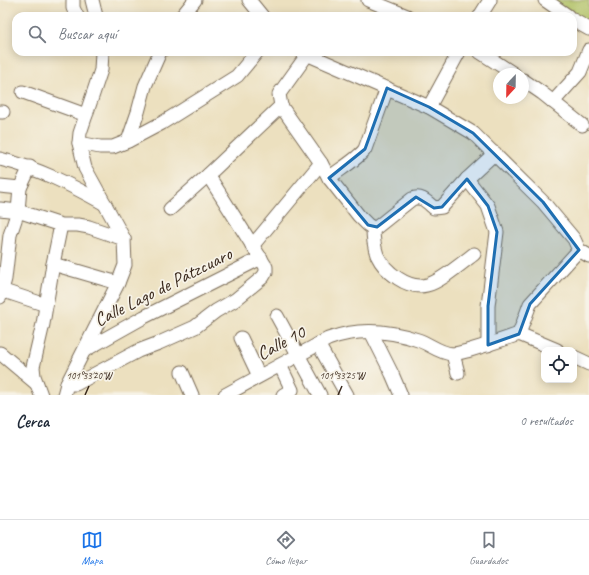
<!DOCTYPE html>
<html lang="es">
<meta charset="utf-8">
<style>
:root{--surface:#fff;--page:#f2f2f3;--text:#1f2937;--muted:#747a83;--line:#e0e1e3;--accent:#1a73e8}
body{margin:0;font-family:Caveat,sans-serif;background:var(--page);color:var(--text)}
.controls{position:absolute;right:12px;bottom:12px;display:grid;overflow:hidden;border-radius:8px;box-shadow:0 2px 10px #0003}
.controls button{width:36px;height:36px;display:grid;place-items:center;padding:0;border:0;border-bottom:1px solid var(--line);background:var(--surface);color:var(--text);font:20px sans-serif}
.compass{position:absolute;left:493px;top:68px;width:36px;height:36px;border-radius:50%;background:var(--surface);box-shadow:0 2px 10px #0003;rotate:202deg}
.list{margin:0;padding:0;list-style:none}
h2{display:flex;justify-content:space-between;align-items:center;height:52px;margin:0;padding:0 16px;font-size:17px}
h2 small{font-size:13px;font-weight:400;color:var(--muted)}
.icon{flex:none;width:22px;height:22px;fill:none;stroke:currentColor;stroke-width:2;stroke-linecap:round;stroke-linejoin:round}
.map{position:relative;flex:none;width:589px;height:395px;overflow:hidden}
.search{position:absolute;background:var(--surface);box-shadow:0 2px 10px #0003;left:12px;right:12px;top:12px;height:44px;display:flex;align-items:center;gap:10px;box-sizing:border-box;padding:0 14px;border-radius:12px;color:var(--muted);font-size:15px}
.sheet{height:124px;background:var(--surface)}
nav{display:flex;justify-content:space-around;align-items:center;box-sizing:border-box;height:56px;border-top:1px solid var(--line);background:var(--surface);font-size:11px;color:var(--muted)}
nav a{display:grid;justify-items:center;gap:2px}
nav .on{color:var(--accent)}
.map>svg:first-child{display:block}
.green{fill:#b0c165;stroke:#767642}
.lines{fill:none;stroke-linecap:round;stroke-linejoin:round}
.minor-casing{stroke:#796a56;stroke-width:15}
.minor{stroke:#fff;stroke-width:13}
.marked{fill:#1f6fb2;fill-opacity:0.2;stroke:#1f6fb2;stroke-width:3;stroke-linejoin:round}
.ticks{fill:none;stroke:#3b2a1e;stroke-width:1.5}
.labels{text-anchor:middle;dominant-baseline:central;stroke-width:3.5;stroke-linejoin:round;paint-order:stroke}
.street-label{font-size:19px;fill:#3b2a1e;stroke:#f7f3e8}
.ticks-label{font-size:10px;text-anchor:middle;fill:#3b2a1e;stroke:#f7f3e8;stroke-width:3.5;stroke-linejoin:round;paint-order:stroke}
</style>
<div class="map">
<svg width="589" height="395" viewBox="0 0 589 395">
<rect width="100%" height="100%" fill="#f7f3e8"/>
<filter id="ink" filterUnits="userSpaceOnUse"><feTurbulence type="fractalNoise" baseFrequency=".025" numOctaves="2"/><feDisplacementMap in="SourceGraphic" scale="8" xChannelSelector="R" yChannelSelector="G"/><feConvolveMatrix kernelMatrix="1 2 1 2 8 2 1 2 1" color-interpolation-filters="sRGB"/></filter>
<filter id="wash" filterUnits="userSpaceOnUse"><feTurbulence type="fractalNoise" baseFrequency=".012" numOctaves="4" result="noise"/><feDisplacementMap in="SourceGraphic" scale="16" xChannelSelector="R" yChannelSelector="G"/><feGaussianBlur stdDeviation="0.9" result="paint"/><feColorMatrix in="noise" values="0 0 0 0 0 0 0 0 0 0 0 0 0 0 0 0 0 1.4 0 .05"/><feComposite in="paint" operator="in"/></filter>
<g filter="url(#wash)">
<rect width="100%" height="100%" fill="#ece0bf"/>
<!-- green -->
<polygon class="green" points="544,0 589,0 589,29"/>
</g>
<g filter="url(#ink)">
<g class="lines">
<defs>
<g id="minor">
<polyline points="73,0 73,8 77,16"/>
<polyline points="92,0 96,16"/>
<polyline points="249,0 262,16"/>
<polyline points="368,0 407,16"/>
<polyline points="545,0 568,16"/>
<polyline points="182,16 195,0"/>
<polyline points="480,16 490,0"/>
<polyline points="573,20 589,29"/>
<polyline points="302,52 429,107 473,133 543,202 574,239 579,250 589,256"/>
<polyline points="480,52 514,74"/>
<polyline points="307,55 279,94 281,106 321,163 329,178 359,216 368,225 373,228"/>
<polyline points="523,80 542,93 582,125"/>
<polyline points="23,92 86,115"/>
<polyline points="553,102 580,72 589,50"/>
<polyline points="429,107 459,52"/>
<polyline points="0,112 3,112"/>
<polyline points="128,141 138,112 145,86 160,52"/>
<polyline points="79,143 100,147 113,147 128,141 162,123 237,76 257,52"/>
<path d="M0 159C38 168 71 185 105 204"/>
<path d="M329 178C339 170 359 158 365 149L387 88"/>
<polyline points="467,179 488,206 497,232 488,306 488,345"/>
<polyline points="0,186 20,188"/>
<polyline points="0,209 18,211 61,225 78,225 89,227 124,239"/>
<polyline points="170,209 208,175 281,106"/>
<path d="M373 228 377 227 412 199C421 195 427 202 434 208L442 207 467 179 495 153"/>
<path d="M373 228C373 237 374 246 377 255 385 272 408 290 427 285 440 282 462 263 474 254"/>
<polyline points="252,246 321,163"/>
<polyline points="53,264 118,283"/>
<polyline points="1,290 46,305"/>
<polyline points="0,297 5,279 10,235 18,211 20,188 30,167"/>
<polyline points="277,316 320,395"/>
<polyline points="371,332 392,374 401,395"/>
<polyline points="519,334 530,304 579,250"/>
<polyline points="241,338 259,376"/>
<polyline points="318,344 347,395"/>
<polyline points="85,350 144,317 261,258"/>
<polyline points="0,353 37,384"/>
<polyline points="453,354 458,373"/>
<polyline points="574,357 589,364"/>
<polyline points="280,365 292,390 283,395"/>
<polyline points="182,372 192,395"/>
<polyline points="67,384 76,384 138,351 159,343 195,327 216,311 235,300 263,277 266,272 266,267 208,175"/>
<polyline points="41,395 34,376 33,367 43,324 53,264 61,225"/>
<polyline points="64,395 67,384 118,283 125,265 124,239 85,168 79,143 80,133 101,70 102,52"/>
<path d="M225 395 328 339C357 328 388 330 418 340 430 344 439 353 452 354 456 354 462 352 467 351 484 346 502 340 519 334L557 350"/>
</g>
</defs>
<!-- minor casing -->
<use href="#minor" class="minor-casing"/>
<!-- minor -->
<use href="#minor" class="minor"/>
</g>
</g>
<!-- marked area -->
<path class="marked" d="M387 88 429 107 473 133 543 202 579 250 530 304 519 334 488 345V306L497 232 488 206 467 179 442 207 434 208 416 197 377 227 368 225 329 178 365 149Z"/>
<!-- ticks -->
<path class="ticks" d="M85 395 89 386M338 395 342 386"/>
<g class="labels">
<!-- street labels -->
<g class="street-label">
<text transform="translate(163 287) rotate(-27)">Calle Lago de Pátzcuaro</text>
<text transform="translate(281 343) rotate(-28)">Calle 10</text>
</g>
</g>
<g class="ticks-label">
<text x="89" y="379">101°33'20"W</text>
<text x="342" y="379">101°33'25"W</text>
</g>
</svg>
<div class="controls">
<button><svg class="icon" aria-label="locate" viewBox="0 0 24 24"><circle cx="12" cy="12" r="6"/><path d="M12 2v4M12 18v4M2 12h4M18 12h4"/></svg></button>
</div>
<svg class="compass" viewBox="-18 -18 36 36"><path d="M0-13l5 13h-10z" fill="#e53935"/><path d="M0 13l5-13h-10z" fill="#747a83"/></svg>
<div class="search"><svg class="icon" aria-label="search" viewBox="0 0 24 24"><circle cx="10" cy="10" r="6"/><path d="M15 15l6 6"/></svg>Buscar aquí</div>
</div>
<section class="sheet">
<h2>Cerca<small>0 resultados</small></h2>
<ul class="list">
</ul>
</section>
<nav>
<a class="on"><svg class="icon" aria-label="map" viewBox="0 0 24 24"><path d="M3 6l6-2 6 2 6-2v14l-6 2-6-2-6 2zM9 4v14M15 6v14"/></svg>Mapa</a>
<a><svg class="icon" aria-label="directions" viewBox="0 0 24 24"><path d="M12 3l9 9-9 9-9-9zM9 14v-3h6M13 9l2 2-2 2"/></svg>Cómo llegar</a>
<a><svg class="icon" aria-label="saved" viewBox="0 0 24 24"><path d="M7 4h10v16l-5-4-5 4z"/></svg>Guardados</a>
</nav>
